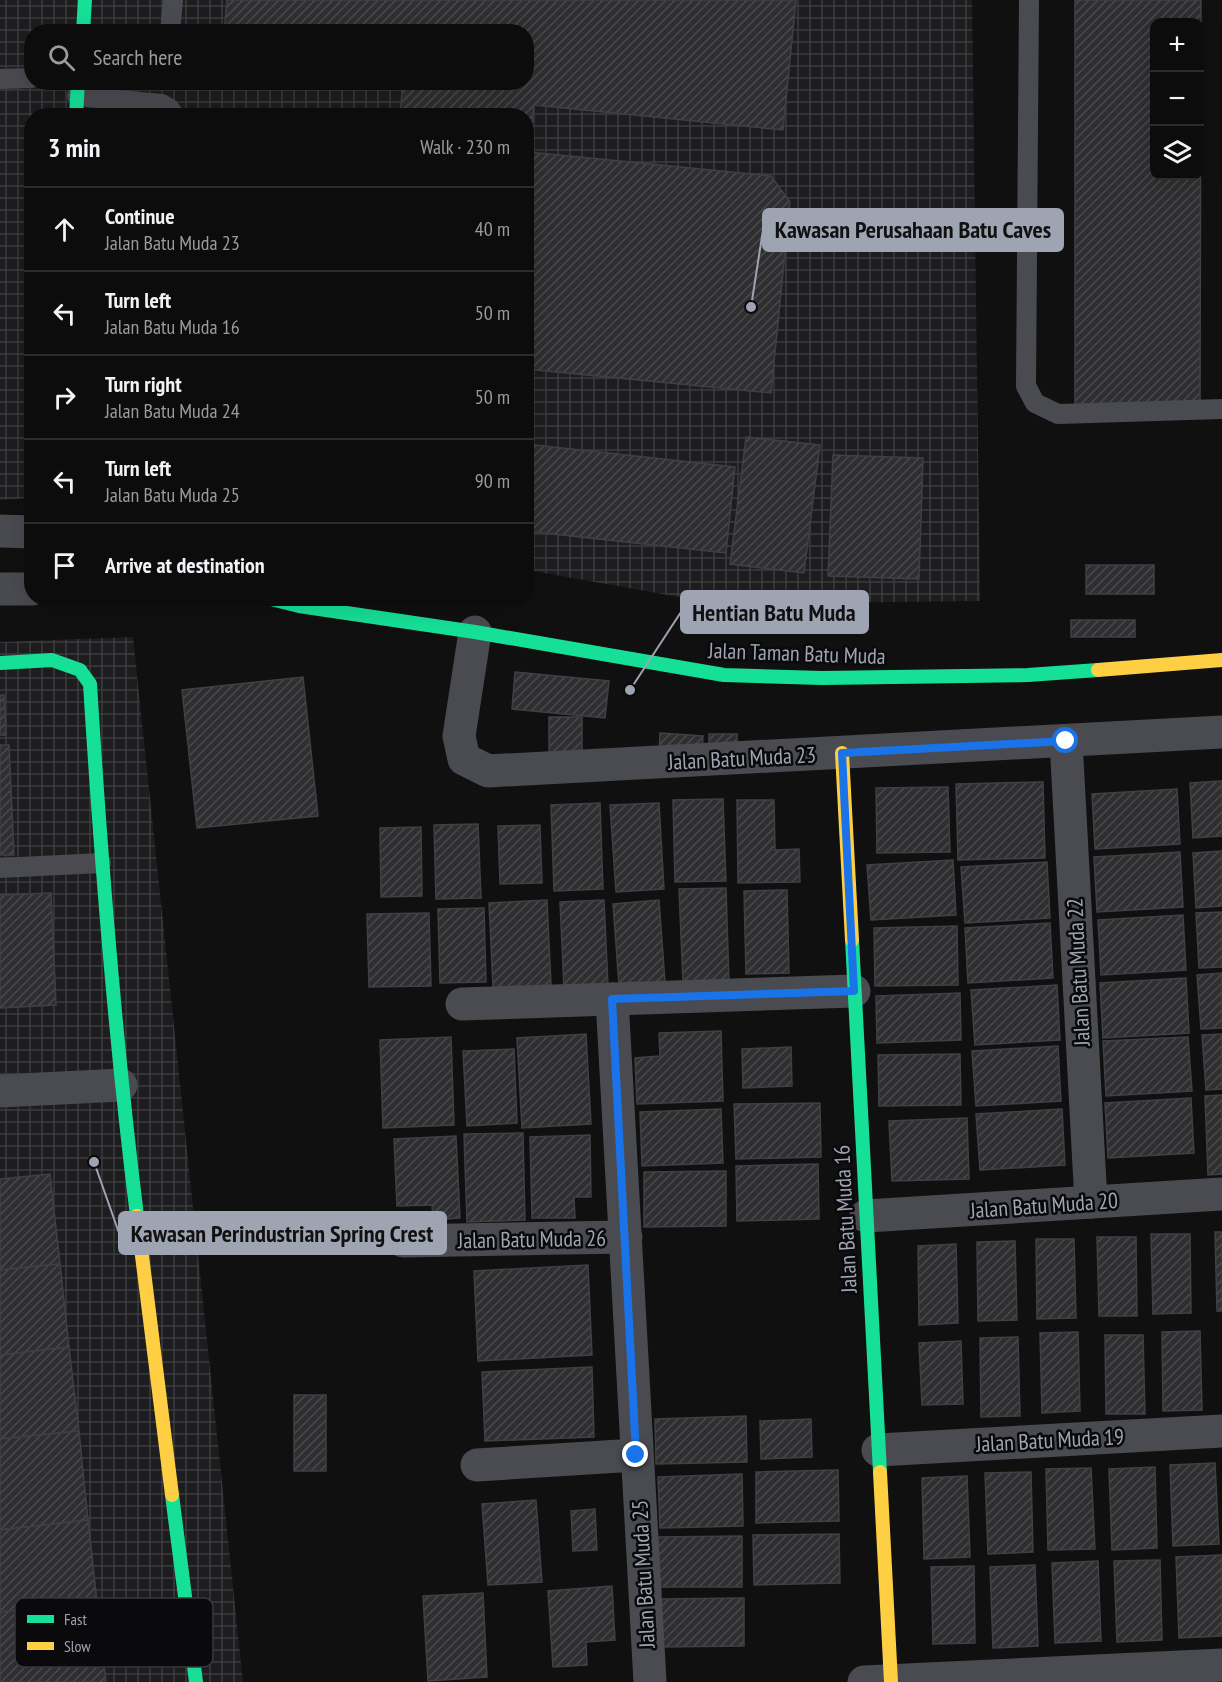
<!DOCTYPE html>
<meta charset="utf-8">
<style>
:root{--surface:#0c0c0c;--page:#151515;--text:#f1f3f6;--muted:#9a9b9d;--line:#2c2c2d}
body{margin:0;font-family:"PT Sans Narrow",sans-serif;background:var(--page);color:var(--text)}
.controls{position:absolute;right:18px;top:18px;display:grid;overflow:hidden;border-radius:12px;box-shadow:0 6px 24px #0002}
.controls button{width:54px;height:54px;display:grid;place-items:center;padding:0;border:0;border-bottom:2px solid var(--line);background:var(--surface);color:var(--text);font:30px sans-serif}
.stop{position:absolute;width:18px;height:18px;margin:-14px;border:4px solid #1a73e8;border-radius:50%;background:#fff}
.stop.end{background:#1a73e8;border-color:#fff;box-shadow:0 2px 6px #0008}
.list{margin:0;padding:0;list-style:none}
h2{display:flex;justify-content:space-between;align-items:center;height:78px;margin:0;padding:0 24px;font-size:26px}
h2 small{font-size:20px;font-weight:400;color:var(--muted)}
.list li{display:grid;grid-template-columns:39px 1fr auto;gap:18px;align-items:center;box-sizing:border-box;height:84px;padding:0 24px;border-top:2px solid var(--line)}
.list b{display:block;font-size:22px;white-space:nowrap}
.list p{margin:0;font-size:20px;white-space:nowrap;color:var(--muted)}
.list em{font-size:20px;font-style:normal;color:var(--muted)}
.icon{flex:none;width:33px;height:33px;fill:none;stroke:currentColor;stroke-width:2;stroke-linecap:round;stroke-linejoin:round}
.map{position:relative;flex:none;width:1222px;height:1682px;overflow:hidden}
.search{position:absolute;background:var(--surface);box-shadow:0 6px 24px #0002;left:24px;top:24px;width:510px;height:66px;display:flex;align-items:center;gap:15px;box-sizing:border-box;padding:0 21px;border-radius:24px;color:var(--muted);font-size:22px}
.panel{position:absolute;background:var(--surface);box-shadow:0 6px 24px #0002;left:24px;top:108px;width:510px;height:498px;border-radius:24px}
.map>svg:first-child{display:block}
.industrial{fill:url(#industrial-grid);fill-rule:evenodd}
.building{fill:url(#building-hatch);stroke:#3e4044;stroke-width:1.5;fill-rule:evenodd}
.lines{fill:none;stroke-linecap:round;stroke-linejoin:round}
.lane{stroke:#4a4b50;stroke-width:20}
.street{stroke:#4a4b50;stroke-width:33}
.fast{stroke:#16e098;stroke-width:14}
.slow{stroke:#ffcf43;stroke-width:14}
.route{stroke:#1a73e8;stroke-width:8}
.labels{text-anchor:middle;dominant-baseline:central;stroke-width:5;stroke-linejoin:round;paint-order:stroke}
.street-label{font-size:22px;fill:#9fa4b3;stroke:#0a0a0c}
.key{fill:#0a0a0c;stroke:#37383e;stroke-width:1.5}
.key-label{font-size:16px;fill:#9fa4b3}
.leader{fill:none;stroke:#9fa4b3;stroke-width:2}
.callout-dot{fill:#9fa4b3;stroke:#0a0a0c;stroke-width:2}
.callout{fill:#9fa4b3;stroke:#9fa4b3;stroke-width:2}
.callout-label{font-size:24px;text-anchor:middle;font-weight:bold;fill:#111}
</style>
<div class="map">
<svg width="1222" height="1682" viewBox="0 0 1222 1682">
<defs>
<pattern id="industrial-grid" width="8" height="8" patternUnits="userSpaceOnUse" patternTransform="scale(1.5)"><rect width="8" height="8" fill="#1d1d1f"/><path d="M0 4h8M4 0v8" fill="none" stroke="#3b3b3d"/></pattern>
<pattern id="building-hatch" width="6" height="6" patternUnits="userSpaceOnUse" patternTransform="scale(1.5)"><rect width="6" height="6" fill="#2f2f31"/><path d="M-1 1l2-2M0 6l6-6M5 7l2-2" fill="none" stroke="#4a4a4c"/></pattern>
</defs>
<rect width="100%" height="100%" fill="#101010"/>
<!-- industrial -->
<g class="industrial">
<path d="M0 0H972L980 601 719 604 527 570 526 116H32L31 498 0 500ZM32 32H526V82H32Z"/>
<polygon points="133,637 243,1682 0,1682 0,642"/>
</g>
<!-- building -->
<g class="building">
<polygon points="227,0 796,0 783,130 534,105 529,152 771,176 790,202 771,393 526,369 526,116 400,116 403,82 526,82 526,32 224,32"/>
<path d="M1075 0H1201L1200 405H1075ZM1154 22H1200V176H1154Z"/>
<polygon points="746,437 820,445 804,573 730,564"/>
<polygon points="526,444 735,467 726,553 526,531"/>
<polygon points="833,455 923,458 919,579 828,576"/>
<rect x="1086" y="565" width="68" height="29"/>
<rect x="1071" y="620" width="64" height="17"/>
<polygon points="515,672 609,681 605,718 512,709"/>
<polygon points="303,677 318,816 197,828 182,690"/>
<polygon points="0,695 4,695 6,735 0,735"/>
<rect x="549" y="717" width="33" height="36"/>
<polygon points="660,733 703,736 702,758 659,756"/>
<rect x="709" y="734" width="28" height="23"/>
<polygon points="0,745 9,745 14,855 0,855"/>
<polygon points="1222,781 1222,836 1193,838 1190,783"/>
<polygon points="1043,782 1045,858 958,860 956,784"/>
<polygon points="948,787 950,852 877,853 876,788"/>
<polygon points="1177,789 1180,844 1095,849 1092,794"/>
<polygon points="723,799 726,881 675,882 673,800"/>
<polygon points="737,800 774,800 775,850 799,849 800,882 738,883"/>
<polygon points="600,803 603,889 554,891 551,805"/>
<polygon points="659,803 664,889 616,892 610,805"/>
<polygon points="478,824 481,898 436,899 434,825"/>
<polygon points="540,825 542,883 500,884 498,826"/>
<polygon points="421,827 422,896 381,897 380,828"/>
<polygon points="1222,851 1222,906 1196,908 1193,853"/>
<polygon points="1180,852 1183,907 1097,912 1094,857"/>
<polygon points="953,860 956,915 871,920 867,865"/>
<polygon points="1047,862 1050,918 965,923 961,867"/>
<polygon points="726,888 729,982 683,983 679,889"/>
<polygon points="787,890 789,973 746,974 744,891"/>
<polygon points="51,893 56,1005 0,1008 0,895"/>
<polygon points="547,900 551,985 493,987 489,903"/>
<polygon points="604,900 608,986 564,988 560,902"/>
<polygon points="659,900 665,982 619,986 613,904"/>
<polygon points="484,908 486,982 440,983 438,909"/>
<polygon points="1222,912 1222,967 1199,968 1196,913"/>
<polygon points="429,913 431,986 369,987 367,914"/>
<polygon points="1183,915 1186,970 1101,975 1098,920"/>
<polygon points="1050,923 1053,978 968,983 965,928"/>
<polygon points="957,926 958,985 875,986 874,928"/>
<polygon points="1222,973 1222,1028 1201,1029 1197,975"/>
<polygon points="1186,978 1189,1033 1103,1038 1100,983"/>
<polygon points="1057,985 1060,1040 975,1045 971,990"/>
<polygon points="960,993 961,1040 877,1043 876,996"/>
<polygon points="721,1031 723,1101 637,1104 635,1058 660,1056 659,1033"/>
<polygon points="586,1034 591,1124 522,1128 517,1038"/>
<polygon points="1222,1034 1222,1089 1206,1090 1202,1035"/>
<polygon points="451,1037 454,1125 383,1128 380,1040"/>
<polygon points="1188,1037 1192,1091 1106,1096 1103,1041"/>
<polygon points="1058,1046 1061,1101 976,1106 972,1051"/>
<polygon points="791,1047 792,1086 743,1088 742,1049"/>
<polygon points="514,1049 517,1123 467,1126 463,1051"/>
<polygon points="960,1054 961,1105 879,1106 878,1055"/>
<polygon points="1222,1095 1222,1174 1208,1175 1205,1096"/>
<polygon points="1191,1098 1194,1153 1108,1158 1105,1103"/>
<polygon points="820,1103 821,1157 736,1159 734,1104"/>
<polygon points="721,1109 723,1163 642,1166 640,1112"/>
<polygon points="1062,1109 1065,1165 980,1170 976,1114"/>
<polygon points="967,1118 969,1179 892,1181 889,1121"/>
<polygon points="523,1133 525,1220 467,1222 464,1134"/>
<polygon points="590,1135 591,1197 574,1197 575,1218 532,1218 530,1137"/>
<polygon points="456,1136 460,1218 433,1220 432,1205 397,1206 394,1139"/>
<polygon points="818,1164 819,1219 737,1221 736,1166"/>
<polygon points="726,1171 726,1226 644,1227 644,1172"/>
<polygon points="50,1174 60,1264 0,1270 0,1179"/>
<polygon points="1215,1232 1222,1232 1222,1311 1217,1311"/>
<polygon points="1151,1234 1190,1234 1191,1313 1153,1314"/>
<polygon points="1097,1237 1136,1237 1137,1316 1099,1316"/>
<polygon points="1036,1239 1074,1239 1076,1318 1037,1319"/>
<polygon points="1015,1241 1017,1320 978,1321 977,1242"/>
<polygon points="956,1244 958,1323 919,1325 918,1246"/>
<polygon points="60,1264 69,1347 0,1355 0,1270"/>
<polygon points="588,1265 592,1355 478,1361 474,1271"/>
<polygon points="1200,1331 1202,1410 1163,1411 1162,1332"/>
<polygon points="1078,1332 1080,1411 1042,1413 1040,1333"/>
<polygon points="1105,1335 1143,1335 1145,1414 1106,1414"/>
<polygon points="1018,1337 1020,1416 981,1417 980,1338"/>
<polygon points="961,1341 963,1404 922,1405 919,1343"/>
<polygon points="69,1347 79,1431 0,1439 0,1355"/>
<polygon points="592,1367 594,1437 485,1441 482,1372"/>
<rect x="294" y="1395" width="32" height="76"/>
<polygon points="746,1416 747,1462 656,1464 655,1419"/>
<polygon points="811,1419 812,1457 761,1459 760,1421"/>
<polygon points="79,1431 88,1520 0,1530 0,1439"/>
<polygon points="1215,1463 1219,1544 1173,1546 1170,1465"/>
<polygon points="1155,1467 1157,1548 1112,1550 1109,1469"/>
<polygon points="1091,1468 1095,1549 1048,1550 1046,1469"/>
<polygon points="838,1470 839,1521 756,1523 756,1472"/>
<polygon points="1031,1472 1033,1552 988,1554 985,1473"/>
<polygon points="742,1474 743,1526 660,1528 658,1477"/>
<polygon points="967,1476 970,1557 924,1559 922,1478"/>
<polygon points="536,1500 542,1582 488,1585 482,1504"/>
<polygon points="595,1509 597,1550 573,1551 571,1511"/>
<polygon points="88,1520 97,1602 0,1612 0,1530"/>
<polygon points="839,1534 840,1583 754,1585 753,1535"/>
<polygon points="742,1536 742,1587 658,1587 658,1537"/>
<polygon points="1222,1555 1222,1636 1179,1638 1176,1557"/>
<polygon points="1160,1560 1162,1640 1117,1642 1114,1561"/>
<polygon points="1098,1561 1101,1641 1055,1643 1052,1563"/>
<polygon points="1035,1565 1038,1646 993,1648 990,1567"/>
<polygon points="974,1566 975,1643 933,1644 931,1567"/>
<polygon points="612,1586 615,1640 586,1642 587,1665 553,1667 548,1591"/>
<polygon points="483,1593 487,1677 428,1681 423,1596"/>
<polygon points="744,1598 744,1646 660,1647 660,1599"/>
<polygon points="97,1602 106,1682 0,1682 0,1612"/>
</g>
<g class="lines">
<!-- lane -->
<g class="lane">
<polyline points="1029,0 1026,386 1035,403 1058,414 1222,409"/>
<polyline points="170,32 173,0"/>
<polyline points="0,79 32,78"/>
<polyline points="77,96 162,104 170,109 175,116"/>
<polyline points="0,868 101,863"/>
</g>
<!-- street -->
<g class="street">
<polyline points="0,531 32,532"/>
<polyline points="0,589 32,589"/>
<polyline points="475,632 459,736 464,759 488,771 1222,732"/>
<polyline points="1066,741 1091,1202"/>
<polyline points="612,999 650,1682"/>
<polyline points="462,1004 854,991"/>
<polyline points="0,1091 121,1085"/>
<polyline points="866,1216 1222,1194"/>
<polyline points="403,1241 626,1237"/>
<polyline points="878,1450 1222,1431"/>
<polyline points="477,1465 636,1455"/>
<polyline points="864,1682 1222,1665"/>
</g>
<!-- fast -->
<g class="fast">
<polyline points="83,32 85,0"/>
<polyline points="76,116 78,82"/>
<polyline points="267,598 299,606 475,632 724,675 822,678 1028,675 1098,670"/>
<path d="M0 663 52 660 80 670 90 684C101 862 115 1039 137 1216"/>
<polyline points="852,940 880,1472"/>
<polyline points="172,1495 196,1682"/>
</g>
<!-- slow -->
<g class="slow">
<polyline points="1098,670 1222,660"/>
<polyline points="842,753 852,940"/>
<polyline points="137,1216 172,1495"/>
<polyline points="880,1472 891,1682"/>
</g>
</g>
<g class="lines">
<!-- route -->
<polyline class="route" points="636,1455 612,999 854,991 842,753 1066,741"/>
</g>
<g class="labels">
<!-- street labels -->
<g class="street-label">
<text transform="translate(797 653) rotate(2)">Jalan Taman Batu Muda</text>
<text transform="translate(742 758) rotate(-3)">Jalan Batu Muda 23</text>
<text transform="translate(1078 972) rotate(-93)">Jalan Batu Muda 22</text>
<text transform="translate(1044 1205) rotate(-4)">Jalan Batu Muda 20</text>
<text transform="translate(845 1219) rotate(-93)">Jalan Batu Muda 16</text>
<text transform="translate(532 1239) rotate(-1)">Jalan Batu Muda 26</text>
<text transform="translate(1050 1440) rotate(-3)">Jalan Batu Muda 19</text>
<text transform="translate(643 1574) rotate(-93)">Jalan Batu Muda 25</text>
</g>
</g>
<!-- legend -->
<rect x="15" y="1598" width="198" height="69" rx="9" class="key"/>
<rect x="27" y="1615" width="27" height="8" fill="#16e098"/>
<rect x="27" y="1642" width="27" height="8" fill="#ffcf43"/>
<g class="key-label">
<text x="64" y="1625">Fast</text>
<text x="64" y="1652">Slow</text>
</g>
<!-- callouts -->
<path class="leader" d="M751 307L763 230M630 690L681 612M94 1162L119 1233"/>
<g class="callout-dot">
<circle cx="751" cy="307" r="6"/>
<circle cx="630" cy="690" r="6"/>
<circle cx="94" cy="1162" r="6"/>
</g>
<g class="callout">
<rect x="763" y="209" width="300" height="42" rx="6"/>
<rect x="681" y="591" width="187" height="42" rx="6"/>
<rect x="119" y="1212" width="327" height="42" rx="6"/>
</g>
<g class="callout-label">
<text x="913" y="238">Kawasan Perusahaan Batu Caves</text>
<text x="774" y="621">Hentian Batu Muda</text>
<text x="282" y="1242">Kawasan Perindustrian Spring Crest</text>
</g>
</svg>
<div class="controls">
<button>+</button>
<button>−</button>
<button><svg class="icon" aria-label="layers" viewBox="0 0 24 24"><path d="M12 4l9 5-9 5-9-5zM3 14l9 5 9-5"/></svg></button>
</div>
<div class="stop" style="left:1066px;top:741px"></div>
<div class="stop end" style="left:636px;top:1455px"></div>
<div class="search"><svg class="icon" aria-label="search" viewBox="0 0 24 24"><circle cx="10" cy="10" r="6"/><path d="M15 15l6 6"/></svg>Search here</div>
<section class="panel">
<h2>3 min<small>Walk · 230 m</small></h2>
<ul class="list">
<li><svg class="icon" aria-label="ahead" viewBox="0 0 24 24"><path d="M12 20V5M6 11l6-6 6 6"/></svg><div><b>Continue</b><p>Jalan Batu Muda 23</p></div><em>40 m</em></li>
<li><svg class="icon" aria-label="left" viewBox="0 0 24 24"><path d="M17 20v-9H6M10 6l-5 5 5 5"/></svg><div><b>Turn left</b><p>Jalan Batu Muda 16</p></div><em>50 m</em></li>
<li><svg class="icon" aria-label="right" viewBox="0 0 24 24"><path d="M7 20v-9h11M14 6l5 5-5 5"/></svg><div><b>Turn right</b><p>Jalan Batu Muda 24</p></div><em>50 m</em></li>
<li><svg class="icon" aria-label="left" viewBox="0 0 24 24"><path d="M17 20v-9H6M10 6l-5 5 5 5"/></svg><div><b>Turn left</b><p>Jalan Batu Muda 25</p></div><em>90 m</em></li>
<li><svg class="icon" aria-label="arrive" viewBox="0 0 24 24"><path d="M6 21V4h12l-3 4 3 4H6"/></svg><div><b>Arrive at destination</b></div></li>
</ul>
</section>
</div>
